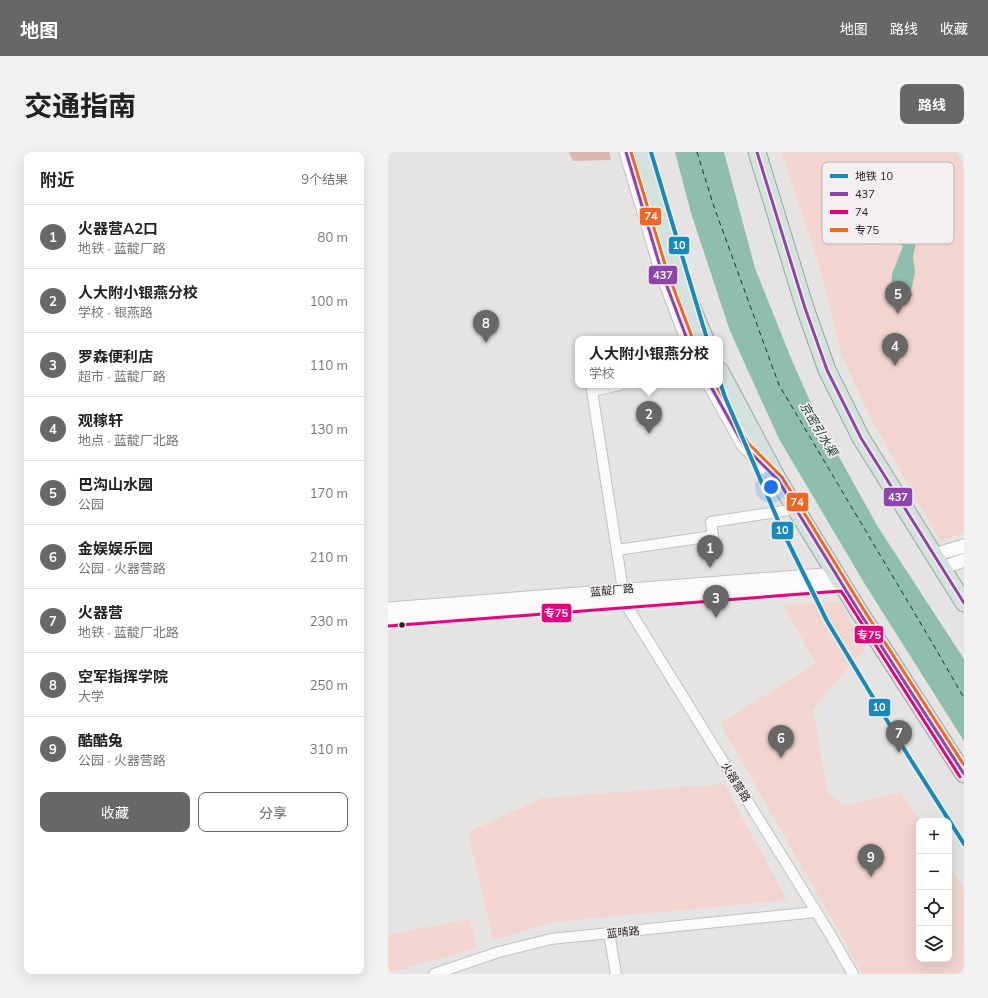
<!DOCTYPE html>
<html lang="zh">
<meta charset="utf-8">
<style>
:root{--surface:#fff;--page:#f2f2f2;--text:#222;--muted:#767676;--line:#e0e0e0;--accent:#696766}
body{margin:0;font-family:Mulish,"Noto Sans SC",sans-serif;background:var(--page);color:var(--text)}
.controls{position:absolute;right:12px;bottom:12px;display:grid;overflow:hidden;border-radius:8px;box-shadow:0 4px 16px #0002}
.controls button{width:36px;height:36px;display:grid;place-items:center;padding:0;border:0;border-bottom:1px solid var(--line);background:var(--surface);color:var(--text);font:20px sans-serif}
.you{position:absolute;left:383px;top:335px;width:14px;height:14px;margin:-10px;border:3px solid #fff;border-radius:50%;background:#1a73e8;box-shadow:0 0 0 6px #1a73e833}
.badge{display:grid;place-items:center;width:26px;height:26px;border-radius:50%;background:var(--accent);color:#fff;font-size:13px;font-weight:700}
.pin{position:absolute;translate:-50% -33px;filter:drop-shadow(0 1px 2px #0008)}
.pin::after{content:'';position:absolute;top:21px;width:14px;height:12px;background:inherit;clip-path:polygon(0 0,100% 0,50% 100%)}
.popup{position:absolute;left:187px;top:184px;width:148px;height:52px;box-sizing:border-box;display:grid;place-content:center;border-radius:8px;background:var(--surface);filter:drop-shadow(0 1px 3px #0005);font-size:13px;white-space:nowrap;color:var(--muted)}
.popup b{font-size:15px;color:var(--text)}
.popup::after{content:'';position:absolute;left:50%;top:100%;margin-left:-8px;border:8px solid transparent;border-top-color:var(--surface)}
.list{margin:0;padding:0;list-style:none}
h2{display:flex;justify-content:space-between;align-items:center;height:52px;margin:0;padding:0 16px;font-size:17px}
h2 small{font-size:13px;font-weight:400;color:var(--muted)}
.list li{display:grid;grid-template-columns:26px 1fr auto;gap:12px;align-items:center;box-sizing:border-box;height:64px;padding:0 16px;border-top:1px solid var(--line)}
.list b{display:block;font-size:15px;white-space:nowrap}
.list p{margin:0;font-size:13px;white-space:nowrap;color:var(--muted)}
.list em{font-size:13px;font-style:normal;color:var(--muted)}
.actions{display:flex;gap:8px;padding:12px 16px}
.actions a{flex:1;padding:9px 0;border:1px solid var(--accent);border-radius:8px;text-align:center;font-size:14px;color:var(--accent)}
.actions .main{background:var(--accent);color:#fff}
.icon{flex:none;width:22px;height:22px;fill:none;stroke:currentColor;stroke-width:2;stroke-linecap:round;stroke-linejoin:round}
.map{position:relative;flex:none;width:576px;height:822px;overflow:hidden;border-radius:8px}
header{display:flex;align-items:center;gap:24px;box-sizing:border-box;height:56px;padding:0 20px;background:var(--accent);color:#fff}
header strong{font-size:19px}
nav{display:flex;gap:22px;margin-inline-start:auto;font-size:14px}
.intro{display:flex;align-items:center;justify-content:space-between;box-sizing:border-box;height:96px;padding:0 24px}
h1{margin:0;font-size:28px}
.button{padding:10px 18px;border-radius:8px;background:var(--accent);color:#fff;font-size:14px;font-weight:700}
main{display:flex;gap:24px;padding:0 24px}
aside{flex:1;background:var(--surface);border-radius:8px;box-shadow:0 4px 16px #0002}
.map>svg:first-child{display:block}
.green{fill:#f1d5ce}
.forest{fill:#dab7b0}
.water{fill:#8fbeae}
.lines{fill:none;stroke-linecap:round;stroke-linejoin:round}
.stream{stroke:#8fbeae;stroke-width:2.5}
.ferry{stroke:#13332a;stroke-width:1;stroke-dasharray:5 4;stroke-linecap:butt}
.minor-casing{stroke:#c2c0c0;stroke-width:12}
.tertiary-casing{stroke:#c2c0c0;stroke-width:15}
.trunk-casing{stroke:#95a7a2;stroke-width:19}
.minor{stroke:#fbfbfb;stroke-width:10}
.tertiary{stroke:#fbfbfb;stroke-width:13}
.trunk{stroke:#d4e2de;stroke-width:17}
.bus-1-casing{stroke:#f4f0f0;stroke-width:6}
.bus-2-casing{stroke:#f4f0f0;stroke-width:6}
.bus-3-casing{stroke:#f4f0f0;stroke-width:6}
.bus-1{stroke:#8e44ad;stroke-width:3}
.bus-2{stroke:#e5007d;stroke-width:3}
.bus-3{stroke:#f26522;stroke-width:3}
.metro-1-casing{stroke:#f4f0f0;stroke-width:7}
.metro-1{stroke:#178abb;stroke-width:4}
.bus-dot{fill:#252423;stroke:#f4f0f0;stroke-width:1.5}
.labels{text-anchor:middle;dominant-baseline:central;stroke-width:3.5;stroke-linejoin:round;paint-order:stroke}
.street-label{font-size:11px;fill:#252423;stroke:#f4f0f0}
.water-label{font-size:12px;font-style:italic;fill:#13332a;stroke:#f4f0f0}
.key{fill:#f4f0f0;stroke:#b6b3b2;stroke-width:1}
.key-label{font-size:11px;fill:#252423}
.line-badge{stroke:#f4f0f0;stroke-width:1.5}
.badge-label{font-size:11px;text-anchor:middle;font-weight:bold;fill:#fff}
</style>
<header>
<strong>地图</strong>
<nav><a>地图</a><a>路线</a><a>收藏</a></nav>
</header>
<div class="intro"><h1>交通指南</h1><a class="button">路线</a></div>
<main>
<aside>
<h2>附近<small>9个结果</small></h2>
<ul class="list">
<li><span class="badge">1</span><div><b>火器营A2口</b><p>地铁 · 蓝靛厂路</p></div><em>80 m</em></li>
<li><span class="badge">2</span><div><b>人大附小银燕分校</b><p>学校 · 银燕路</p></div><em>100 m</em></li>
<li><span class="badge">3</span><div><b>罗森便利店</b><p>超市 · 蓝靛厂路</p></div><em>110 m</em></li>
<li><span class="badge">4</span><div><b>观稼轩</b><p>地点 · 蓝靛厂北路</p></div><em>130 m</em></li>
<li><span class="badge">5</span><div><b>巴沟山水园</b><p>公园</p></div><em>170 m</em></li>
<li><span class="badge">6</span><div><b>金娱娱乐园</b><p>公园 · 火器营路</p></div><em>210 m</em></li>
<li><span class="badge">7</span><div><b>火器营</b><p>地铁 · 蓝靛厂北路</p></div><em>230 m</em></li>
<li><span class="badge">8</span><div><b>空军指挥学院</b><p>大学</p></div><em>250 m</em></li>
<li><span class="badge">9</span><div><b>酷酷兔</b><p>公园 · 火器营路</p></div><em>310 m</em></li>
</ul>
<div class="actions"><a class="main">收藏</a><a>分享</a></div>
</aside>
<div class="map">
<svg width="576" height="822" viewBox="0 0 576 822">
<rect width="100%" height="100%" fill="#e6e4e3"/>
<!-- green -->
<g class="green">
<polygon points="394,0 569,0 576,19 576,381 552,389 483,266 453,201 434,124"/>
<polygon points="452,449 477,496 425,557 440,641 456,654 513,640 532,669 531,807 561,807 561,714 576,737 576,822 475,822 332,571 428,512 395,453"/>
<polygon points="336,632 399,748 166,770 105,788 80,680 155,646"/>
<polygon points="82,767 89,796 0,821 0,783"/>
</g>
<!-- forest -->
<polygon class="forest" points="181,0 221,0 223,8 185,9"/>
<!-- water -->
<g class="water">
<polygon points="287,0 336,0 367,116 405,211 431,269 490,375 576,507 576,589 478,434 391,287 342,179 303,61"/>
<path d="M507 77 513 86H523L527 84 529 86 525 105 527 120 523 139 525 144H520V142L511 139 510 140 503 137 504 122 515 94C504 86 495 89 483 93 480 90 478 88 480 84L483 85 484 83 482 81 484 79 491 82Z"/>
</g>
<g class="lines">
<!-- stream -->
<g class="stream">
<path d="M508 77C518 62 518 39 536 31L542 33"/>
<polyline points="528,85 539,61 538,56"/>
</g>
<!-- ferry -->
<polyline class="ferry" points="309,0 325,52 391,233 542,487 576,546"/>
<defs>
<g id="minor">
<polyline points="232,233 204,239 237,451 442,782 465,822"/>
<polyline points="229,398 325,384 323,370 408,357"/>
<polyline points="221,781 228,822"/>
<polyline points="46,822 111,800 163,787 428,760"/>
</g>
<g id="tertiary">
<polyline points="238,0 274,121 299,187"/>
<polyline points="322,233 356,294 382,320"/>
<polyline points="546,403 576,394"/>
<polyline points="554,416 576,408"/>
<polyline points="0,457 448,422"/>
<polyline points="0,469 456,434"/>
</g>
<g id="trunk">
<path d="M255 0C274 63 290 127 317 187"/>
<polyline points="369,0 417,156 439,218 473,286 576,451"/>
<polyline points="332,219 390,328 470,458 576,622"/>
</g>
</defs>
<!-- minor casing -->
<use href="#minor" class="minor-casing"/>
<!-- tertiary casing -->
<use href="#tertiary" class="tertiary-casing"/>
<!-- trunk casing -->
<use href="#trunk" class="trunk-casing"/>
<!-- minor -->
<use href="#minor" class="minor"/>
<!-- tertiary -->
<use href="#tertiary" class="tertiary"/>
<!-- trunk -->
<use href="#trunk" class="trunk"/>
<defs>
<g id="bus-1">
<polyline points="238,0 274,121 299,187"/>
<polyline points="369,0 417,156 439,218 473,286 576,451"/>
<polyline points="322,233 356,294 390,328 470,458 576,622"/>
</g>
<polyline id="bus-2" points="0,474 453,439 572,625"/>
<g id="bus-3">
<polyline points="243,0 279,119 304,185"/>
<polyline points="328,233 360,291 394,325 474,455 576,613"/>
</g>
</defs>
<!-- bus-1 casing -->
<use href="#bus-1" class="bus-1-casing"/>
<!-- bus-2 casing -->
<use href="#bus-2" class="bus-2-casing"/>
<!-- bus-3 casing -->
<use href="#bus-3" class="bus-3-casing"/>
<!-- bus-1 -->
<use href="#bus-1" class="bus-1"/>
<!-- bus-2 -->
<use href="#bus-2" class="bus-2"/>
<!-- bus-3 -->
<use href="#bus-3" class="bus-3"/>
<defs>
<g id="metro-1">
<polyline points="263,0 319,187"/>
<polyline points="332,230 337,245 395,380 439,469 521,605 576,692"/>
</g>
</defs>
<!-- metro-1 casing -->
<use href="#metro-1" class="metro-1-casing"/>
<!-- metro-1 -->
<use href="#metro-1" class="metro-1"/>
</g>
<!-- markers -->
<circle class="bus-dot" cx="14" cy="473" r="3.5"/>
<g class="labels">
<!-- street labels -->
<g class="street-label">
<text transform="translate(224 438) rotate(-5)">蓝靛厂路</text>
<text transform="translate(348 630) rotate(58)">火器营路</text>
<text transform="translate(235 780) rotate(-6)">蓝晴路</text>
</g>
<!-- water labels -->
<g class="water-label">
<text transform="translate(431 277) rotate(59)">京密引水渠</text>
</g>
</g>
<!-- legend -->
<rect x="434" y="10" width="132" height="82" rx="6" class="key"/>
<rect x="442" y="22" width="18" height="4" fill="#178abb"/>
<rect x="442" y="40" width="18" height="4" fill="#8e44ad"/>
<rect x="442" y="58" width="18" height="4" fill="#e5007d"/>
<rect x="442" y="76" width="18" height="4" fill="#f26522"/>
<g class="key-label">
<text x="467" y="28">地铁 10</text>
<text x="467" y="46">437</text>
<text x="467" y="64">74</text>
<text x="467" y="82">专75</text>
</g>
<g class="line-badge">
<rect x="251" y="55" width="23" height="19" rx="4" fill="#f26522"/>
<rect x="280" y="84" width="22" height="19" rx="4" fill="#178abb"/>
<rect x="260" y="113" width="30" height="20" rx="4" fill="#8e44ad"/>
<rect x="495" y="335" width="30" height="20" rx="4" fill="#8e44ad"/>
<rect x="398" y="340" width="23" height="20" rx="4" fill="#f26522"/>
<rect x="383" y="369" width="23" height="19" rx="4" fill="#178abb"/>
<rect x="153" y="451" width="31" height="20" rx="4" fill="#e5007d"/>
<rect x="466" y="473" width="30" height="19" rx="4" fill="#e5007d"/>
<rect x="480" y="546" width="23" height="19" rx="4" fill="#178abb"/>
</g>
<g class="badge-label">
<text x="263" y="68">74</text>
<text x="291" y="97">10</text>
<text x="275" y="127">437</text>
<text x="510" y="349">437</text>
<text x="409" y="354">74</text>
<text x="394" y="382">10</text>
<text x="168" y="465">专75</text>
<text x="481" y="487">专75</text>
<text x="491" y="559">10</text>
</g>
</svg>
<div class="controls">
<button>+</button>
<button>−</button>
<button><svg class="icon" aria-label="locate" viewBox="0 0 24 24"><circle cx="12" cy="12" r="6"/><path d="M12 2v4M12 18v4M2 12h4M18 12h4"/></svg></button>
<button><svg class="icon" aria-label="layers" viewBox="0 0 24 24"><path d="M12 4l9 5-9 5-9-5zM3 14l9 5 9-5"/></svg></button>
</div>
<div class="you"></div>
<div class="pin badge" style="left:322px;top:416px">1</div>
<div class="pin badge" style="left:261px;top:282px">2</div>
<div class="popup"><b>人大附小银燕分校</b>学校</div>
<div class="pin badge" style="left:328px;top:466px">3</div>
<div class="pin badge" style="left:507px;top:214px">4</div>
<div class="pin badge" style="left:510px;top:162px">5</div>
<div class="pin badge" style="left:393px;top:606px">6</div>
<div class="pin badge" style="left:511px;top:601px">7</div>
<div class="pin badge" style="left:98px;top:191px">8</div>
<div class="pin badge" style="left:483px;top:725px">9</div>
</div>
</main>
